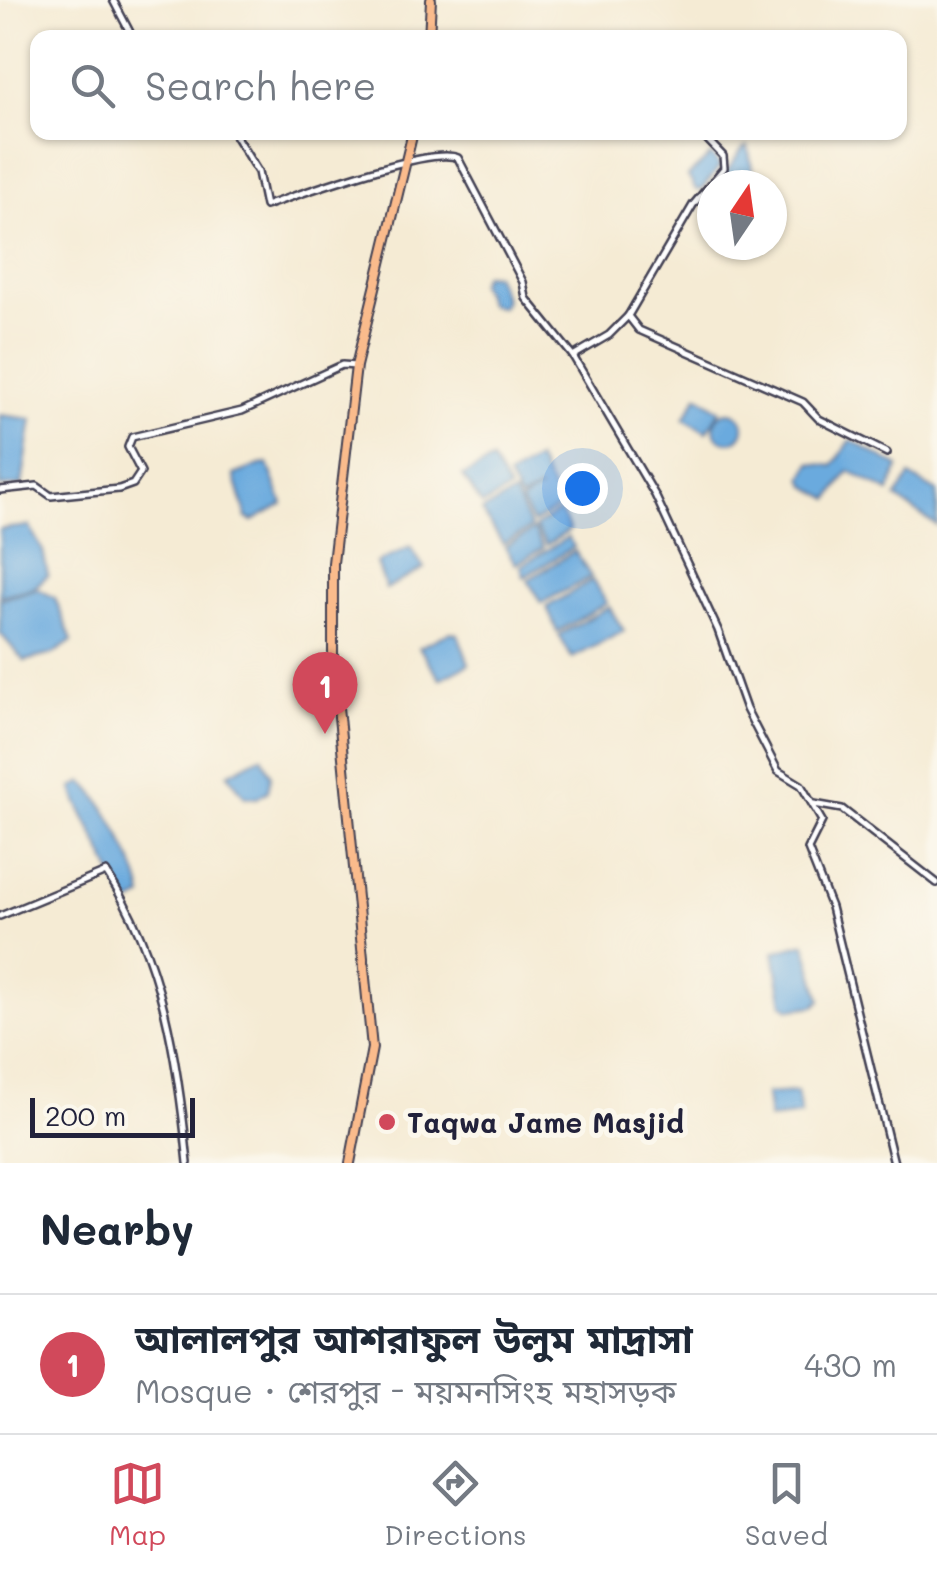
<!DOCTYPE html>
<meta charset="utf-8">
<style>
:root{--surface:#fff;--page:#f2f2f3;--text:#1f2937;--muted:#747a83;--line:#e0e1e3;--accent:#d1495b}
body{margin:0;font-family:Mali,"Noto Sans Bengali",sans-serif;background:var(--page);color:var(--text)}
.compass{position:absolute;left:697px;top:170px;width:90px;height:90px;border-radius:50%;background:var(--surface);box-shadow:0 2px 8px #0004;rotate:13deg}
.scale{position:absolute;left:30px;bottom:25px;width:165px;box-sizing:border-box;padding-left:10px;border:5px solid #22223b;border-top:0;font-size:28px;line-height:35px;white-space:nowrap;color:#22223b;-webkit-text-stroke:8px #fbf7ec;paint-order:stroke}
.you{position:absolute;left:582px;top:488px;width:35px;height:35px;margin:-25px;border:8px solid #fff;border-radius:50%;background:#1a73e8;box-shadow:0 0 0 15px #1a73e833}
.badge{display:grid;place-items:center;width:65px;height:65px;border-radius:50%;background:var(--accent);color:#fff;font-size:32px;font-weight:700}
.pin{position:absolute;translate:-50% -82px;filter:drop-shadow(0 2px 5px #0008)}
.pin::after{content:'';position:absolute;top:52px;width:35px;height:30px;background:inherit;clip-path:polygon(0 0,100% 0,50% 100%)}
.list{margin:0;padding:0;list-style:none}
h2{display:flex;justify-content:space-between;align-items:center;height:130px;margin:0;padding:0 40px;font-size:42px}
h2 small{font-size:32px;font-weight:400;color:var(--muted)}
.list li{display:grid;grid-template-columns:65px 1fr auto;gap:30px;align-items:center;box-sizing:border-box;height:140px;padding:0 40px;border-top:2px solid var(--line)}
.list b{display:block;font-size:38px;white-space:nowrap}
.list p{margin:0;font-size:32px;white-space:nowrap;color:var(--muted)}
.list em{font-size:32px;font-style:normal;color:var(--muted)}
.icon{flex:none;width:55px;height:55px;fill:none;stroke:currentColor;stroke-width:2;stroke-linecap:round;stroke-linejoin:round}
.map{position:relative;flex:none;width:937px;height:1163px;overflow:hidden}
.search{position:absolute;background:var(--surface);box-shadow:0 2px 8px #0004;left:30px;right:30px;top:30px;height:110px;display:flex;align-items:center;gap:25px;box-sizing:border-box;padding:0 35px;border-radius:20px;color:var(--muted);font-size:38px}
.sheet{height:270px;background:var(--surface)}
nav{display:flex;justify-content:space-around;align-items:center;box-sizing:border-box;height:140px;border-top:2px solid var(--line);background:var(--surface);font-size:28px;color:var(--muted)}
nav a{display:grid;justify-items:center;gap:5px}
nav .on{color:var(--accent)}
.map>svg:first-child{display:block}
.water{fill:#6baade;stroke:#46668c;stroke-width:2.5}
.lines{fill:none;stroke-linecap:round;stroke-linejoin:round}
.minor-casing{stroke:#424052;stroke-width:10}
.primary-casing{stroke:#424052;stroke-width:12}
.minor{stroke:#fff;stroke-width:5}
.primary{stroke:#fabb8c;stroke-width:8}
.poi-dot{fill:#d1495b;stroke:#fbf7ec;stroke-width:4}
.labels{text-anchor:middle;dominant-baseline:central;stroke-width:10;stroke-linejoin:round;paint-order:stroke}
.poi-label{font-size:28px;font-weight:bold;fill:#22223b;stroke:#fbf7ec;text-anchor:start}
</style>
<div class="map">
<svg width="937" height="1163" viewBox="0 0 937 1163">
<rect width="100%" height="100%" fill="#fbf7ec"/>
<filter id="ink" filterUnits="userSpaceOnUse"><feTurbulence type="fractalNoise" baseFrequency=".01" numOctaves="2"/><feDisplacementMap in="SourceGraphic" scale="20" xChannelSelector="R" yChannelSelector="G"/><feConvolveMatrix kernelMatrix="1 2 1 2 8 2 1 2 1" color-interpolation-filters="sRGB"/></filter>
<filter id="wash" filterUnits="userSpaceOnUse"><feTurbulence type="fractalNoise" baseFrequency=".0048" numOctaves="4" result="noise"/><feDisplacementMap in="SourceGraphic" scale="40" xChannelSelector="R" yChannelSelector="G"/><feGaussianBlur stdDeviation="2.25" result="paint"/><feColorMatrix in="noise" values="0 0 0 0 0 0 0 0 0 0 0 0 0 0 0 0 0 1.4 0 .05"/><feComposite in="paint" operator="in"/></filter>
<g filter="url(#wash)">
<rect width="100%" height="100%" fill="#f5ebd4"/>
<!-- water -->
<g class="water">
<polygon points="748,146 755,185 717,185 743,148"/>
<polygon points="711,155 720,166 701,190 696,190 688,176"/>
<polygon points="484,274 495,275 505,299 502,307 489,305 479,283"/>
<polygon points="698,395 720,410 707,432 684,419"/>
<circle cx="729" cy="427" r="15"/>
<polygon points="0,415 32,419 22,485 0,487"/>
<polygon points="851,440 899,467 889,492 849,471 830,499 807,486 803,478 811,463 833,466"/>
<polygon points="537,460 561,506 533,523 521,502 541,488 520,499 508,477"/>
<polygon points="492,461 509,490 482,505 463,476"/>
<polygon points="260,465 268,464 283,504 253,521 247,518 234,475"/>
<polygon points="910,476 937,492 937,526 896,498"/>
<polygon points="514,494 531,528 503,544 482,511"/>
<polygon points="560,511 570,530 546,545 535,527"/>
<polygon points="29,526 43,551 48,575 34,588 0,596 0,529"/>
<polygon points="534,530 543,548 516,564 505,547"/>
<polygon points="568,537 574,547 524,577 521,566"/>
<polygon points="410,547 424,568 386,589 377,563"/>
<polygon points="575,551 591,577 541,603 528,580"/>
<polygon points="592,580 607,603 557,632 547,607"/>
<polygon points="38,589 55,598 72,641 53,654 24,661 0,633 0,599"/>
<polygon points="609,607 624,631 572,658 559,635"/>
<polygon points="451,632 458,634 469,664 440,679 419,647"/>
<polygon points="262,756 271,775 268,791 257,798 245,797 228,774"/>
<path d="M83 782C105 799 140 870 143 897L128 905 77 801 73 788Z"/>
<polygon points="805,943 821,1000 815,1006 790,1009 783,1004 774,952"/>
<polygon points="797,1092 801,1115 769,1119 766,1094"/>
</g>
</g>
<g filter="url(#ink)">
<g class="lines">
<defs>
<g id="minor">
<polyline points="113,0 133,38"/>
<path d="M233 132 258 172 265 206C298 195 432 145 458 158L523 282 526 298 573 356 655 495 718 630 746 709 778 771 801 785 822 821 808 849 831 907 894 1163"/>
<polyline points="628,316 639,330 803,402 819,419 887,453"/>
<polyline points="573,356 609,335 628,316 693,205 724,168 723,156 700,132"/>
<polyline points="0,490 37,486 51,496 119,489 133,484 141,472 128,447 132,437 242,411 342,365 356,366"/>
<polyline points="814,804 842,809 937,883"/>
<path d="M0 916 106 872C163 957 178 1064 188 1163"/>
</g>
<g id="primary">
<polyline points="429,38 431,0"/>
<polyline points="350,1163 372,1048 333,657 333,563 356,366 413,132"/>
</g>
</defs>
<!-- minor casing -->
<use href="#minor" class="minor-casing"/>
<!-- primary casing -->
<use href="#primary" class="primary-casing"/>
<!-- minor -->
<use href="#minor" class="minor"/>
<!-- primary -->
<use href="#primary" class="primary"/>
</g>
</g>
<!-- markers -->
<circle class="poi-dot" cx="387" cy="1122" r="10"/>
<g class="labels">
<!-- poi labels -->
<g class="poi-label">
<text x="407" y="1122">Taqwa Jame Masjid</text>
</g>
</g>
</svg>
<svg class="compass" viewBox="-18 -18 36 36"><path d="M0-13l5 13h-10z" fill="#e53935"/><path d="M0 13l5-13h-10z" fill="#747a83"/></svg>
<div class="scale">200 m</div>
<div class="you"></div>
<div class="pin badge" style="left:325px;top:734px">1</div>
<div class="search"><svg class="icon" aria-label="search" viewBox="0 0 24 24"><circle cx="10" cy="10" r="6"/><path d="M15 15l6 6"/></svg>Search here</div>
</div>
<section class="sheet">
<h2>Nearby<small></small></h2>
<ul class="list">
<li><span class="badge">1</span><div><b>আলালপুর আশরাফুল উলুম মাদ্রাসা</b><p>Mosque · শেরপুর - ময়মনসিংহ মহাসড়ক</p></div><em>430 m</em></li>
</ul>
</section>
<nav>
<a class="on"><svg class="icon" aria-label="map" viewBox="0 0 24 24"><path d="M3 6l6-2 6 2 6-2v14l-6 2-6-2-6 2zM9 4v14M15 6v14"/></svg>Map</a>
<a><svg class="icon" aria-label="directions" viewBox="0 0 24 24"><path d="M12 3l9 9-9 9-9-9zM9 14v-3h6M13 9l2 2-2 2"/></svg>Directions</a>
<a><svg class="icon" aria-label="saved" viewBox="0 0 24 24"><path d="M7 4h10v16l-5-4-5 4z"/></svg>Saved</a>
</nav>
